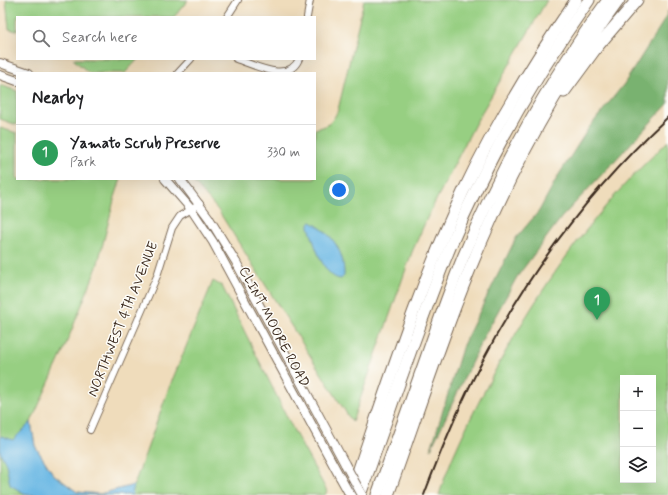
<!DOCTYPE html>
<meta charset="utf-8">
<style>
:root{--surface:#fff;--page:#f2f2f2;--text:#202124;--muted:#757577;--line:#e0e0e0;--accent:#b5179e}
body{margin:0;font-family:Mynerve,sans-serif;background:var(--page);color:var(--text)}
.controls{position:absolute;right:12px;bottom:12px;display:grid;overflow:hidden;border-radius:0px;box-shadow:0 4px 16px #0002}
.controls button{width:36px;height:36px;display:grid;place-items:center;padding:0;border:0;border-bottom:1px solid var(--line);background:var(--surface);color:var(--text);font:20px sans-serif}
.you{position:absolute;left:339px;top:190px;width:14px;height:14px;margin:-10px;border:3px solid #fff;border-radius:50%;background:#1a73e8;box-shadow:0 0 0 6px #1a73e833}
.badge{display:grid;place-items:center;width:26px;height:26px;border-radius:50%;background:var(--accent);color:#fff;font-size:13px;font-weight:700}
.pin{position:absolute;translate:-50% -33px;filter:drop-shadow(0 1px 2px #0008)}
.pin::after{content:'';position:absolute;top:21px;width:14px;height:12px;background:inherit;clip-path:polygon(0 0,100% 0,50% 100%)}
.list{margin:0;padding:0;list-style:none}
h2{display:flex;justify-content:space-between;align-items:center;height:52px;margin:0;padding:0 16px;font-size:17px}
h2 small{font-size:13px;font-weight:400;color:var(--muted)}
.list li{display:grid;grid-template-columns:26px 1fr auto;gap:12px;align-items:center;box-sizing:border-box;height:56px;padding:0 16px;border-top:1px solid var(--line)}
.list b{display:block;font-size:15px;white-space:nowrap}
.list p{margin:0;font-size:13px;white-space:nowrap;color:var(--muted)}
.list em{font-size:13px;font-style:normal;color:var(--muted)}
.icon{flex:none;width:22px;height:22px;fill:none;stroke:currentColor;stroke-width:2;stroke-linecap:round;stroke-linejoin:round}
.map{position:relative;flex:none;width:668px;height:495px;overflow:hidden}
.search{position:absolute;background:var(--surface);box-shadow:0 4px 16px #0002;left:16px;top:16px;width:300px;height:44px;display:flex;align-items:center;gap:10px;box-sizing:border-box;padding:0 14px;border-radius:0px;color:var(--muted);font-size:15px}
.panel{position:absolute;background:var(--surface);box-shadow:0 4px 16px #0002;left:16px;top:72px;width:300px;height:108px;border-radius:0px}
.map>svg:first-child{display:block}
.green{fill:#97cf82;stroke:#697c50;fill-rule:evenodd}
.forest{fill:#79b270;stroke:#5a6e47}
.water{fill:#6bb8e4;stroke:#537181}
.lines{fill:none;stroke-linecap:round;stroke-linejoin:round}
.street-casing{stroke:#7a6855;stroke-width:8}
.secondary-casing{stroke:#7a6855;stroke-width:10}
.highway-casing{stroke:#7a6855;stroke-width:13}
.street{stroke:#fff;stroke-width:6}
.secondary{stroke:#fff;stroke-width:8}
.highway{stroke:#fff;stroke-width:11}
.rail{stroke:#3b2a1e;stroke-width:2}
.secondary-bridge-casing{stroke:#7a6855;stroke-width:10;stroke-linecap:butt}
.secondary-bridge{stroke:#fff;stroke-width:8}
.labels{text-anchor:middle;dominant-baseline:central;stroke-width:3;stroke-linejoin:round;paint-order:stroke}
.street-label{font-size:14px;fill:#3b2a1e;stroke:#fdfcf7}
</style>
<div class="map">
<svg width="668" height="495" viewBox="0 0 668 495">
<rect width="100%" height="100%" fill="#fdfcf7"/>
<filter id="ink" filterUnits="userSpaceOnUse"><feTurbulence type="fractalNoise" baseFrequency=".025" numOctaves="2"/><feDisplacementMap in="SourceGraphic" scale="8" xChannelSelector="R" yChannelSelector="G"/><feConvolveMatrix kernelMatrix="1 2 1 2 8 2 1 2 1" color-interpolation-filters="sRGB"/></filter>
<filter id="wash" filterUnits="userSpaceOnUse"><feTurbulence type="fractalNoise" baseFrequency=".012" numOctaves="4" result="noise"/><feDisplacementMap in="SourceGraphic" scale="16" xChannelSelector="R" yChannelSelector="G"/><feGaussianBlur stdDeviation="0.9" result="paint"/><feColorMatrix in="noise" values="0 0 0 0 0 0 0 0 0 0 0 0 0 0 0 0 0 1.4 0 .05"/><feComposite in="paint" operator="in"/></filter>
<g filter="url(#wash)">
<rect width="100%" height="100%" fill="#efdcbb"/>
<!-- green -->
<g class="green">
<polygon points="6,0 188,0 174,17 17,17 17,31 9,29"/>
<path d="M364 0H547L475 124 428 216 412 252 352 422 218 210 191 179H315V129C329 126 332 123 338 110Z"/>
<polygon points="73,59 138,59 125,73 89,73"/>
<polygon points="0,85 17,91 17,125 0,119"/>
<polygon points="0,128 17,133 17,179 121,179 114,200 97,267 62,354 31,422 35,446 53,474 77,492 100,494 134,485 169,388 213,281 222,286 294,431 327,491 325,495 0,495"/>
<path d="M668 141V495H439C450 459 467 425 484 392 522 317 570 244 627 182 640 168 654 155 668 141ZM623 378H653V480H623Z"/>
</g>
<!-- forest -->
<polygon class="forest" points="668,11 668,104 561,218 517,277 482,340 431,449 463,345 516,238 539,211 558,176 588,129 624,84 663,22"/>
<!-- water -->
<g class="water">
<path d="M311 222C332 233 345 252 344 276L341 279C323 278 314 242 309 227V223Z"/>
<polygon points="31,422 35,446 53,474 77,492 100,494 134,485 132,495 27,495 10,485 6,464 0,452 0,437 1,436 13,440"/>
</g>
</g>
<g filter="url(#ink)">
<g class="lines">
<defs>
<g id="street">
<polyline points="227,17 238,0"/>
<polyline points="307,17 310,0"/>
<path d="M236 59C255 65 288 84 299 59"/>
<polyline points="178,73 191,59"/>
<polyline points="90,430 157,276 172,228 180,216 200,204"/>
</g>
<g id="secondary">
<polyline points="0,63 29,73"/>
<polyline points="0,75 17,81"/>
<polyline points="165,179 191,209 213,242 340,477"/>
<polyline points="180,179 209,218 236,262 345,464"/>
</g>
<g id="highway">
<polyline points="564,92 597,47 637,0"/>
<path d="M350 495C385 394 417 290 463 192 495 125 534 61 576 0"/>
<path d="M360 495C390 412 417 327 451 245 488 158 535 76 589 0"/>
<path d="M377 495C393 449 410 404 426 358 438 323 450 289 464 255 502 165 550 79 608 0"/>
<path d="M388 495C419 409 447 320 484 236 520 153 565 73 619 0"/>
</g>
</defs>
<!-- street casing -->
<use href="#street" class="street-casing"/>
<!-- secondary casing -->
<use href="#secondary" class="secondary-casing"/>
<!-- highway casing -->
<use href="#highway" class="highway-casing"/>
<!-- street -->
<use href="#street" class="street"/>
<!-- secondary -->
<use href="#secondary" class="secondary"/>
<!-- highway -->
<use href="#highway" class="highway"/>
<!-- rail -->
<path class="rail" d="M424 495C441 450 459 405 482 362 529 271 593 187 668 117"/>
<defs>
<g id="secondary-bridge">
<polyline points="345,464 362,495"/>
<polyline points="340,477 350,495"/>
</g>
</defs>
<!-- secondary-bridge casing -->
<use href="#secondary-bridge" class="secondary-bridge-casing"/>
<!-- secondary-bridge -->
<use href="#secondary-bridge" class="secondary-bridge"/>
</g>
</g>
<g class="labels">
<!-- street labels -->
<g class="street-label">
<text transform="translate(123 319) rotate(-68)">NORTHWEST 4TH AVENUE</text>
<text transform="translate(274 327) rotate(62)">CLINT MOORE ROAD</text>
</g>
</g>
</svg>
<div class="controls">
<button>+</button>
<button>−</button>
<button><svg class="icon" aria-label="layers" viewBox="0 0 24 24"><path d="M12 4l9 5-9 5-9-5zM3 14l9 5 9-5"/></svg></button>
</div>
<div class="you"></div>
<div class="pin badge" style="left:597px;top:320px;background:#2e9e5b">1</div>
<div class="search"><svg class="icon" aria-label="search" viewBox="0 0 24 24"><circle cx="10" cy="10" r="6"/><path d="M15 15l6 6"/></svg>Search here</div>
<section class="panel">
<h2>Nearby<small></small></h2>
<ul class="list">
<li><span class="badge" style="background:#2e9e5b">1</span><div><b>Yamato Scrub Preserve</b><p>Park</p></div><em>330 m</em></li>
</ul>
</section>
</div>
